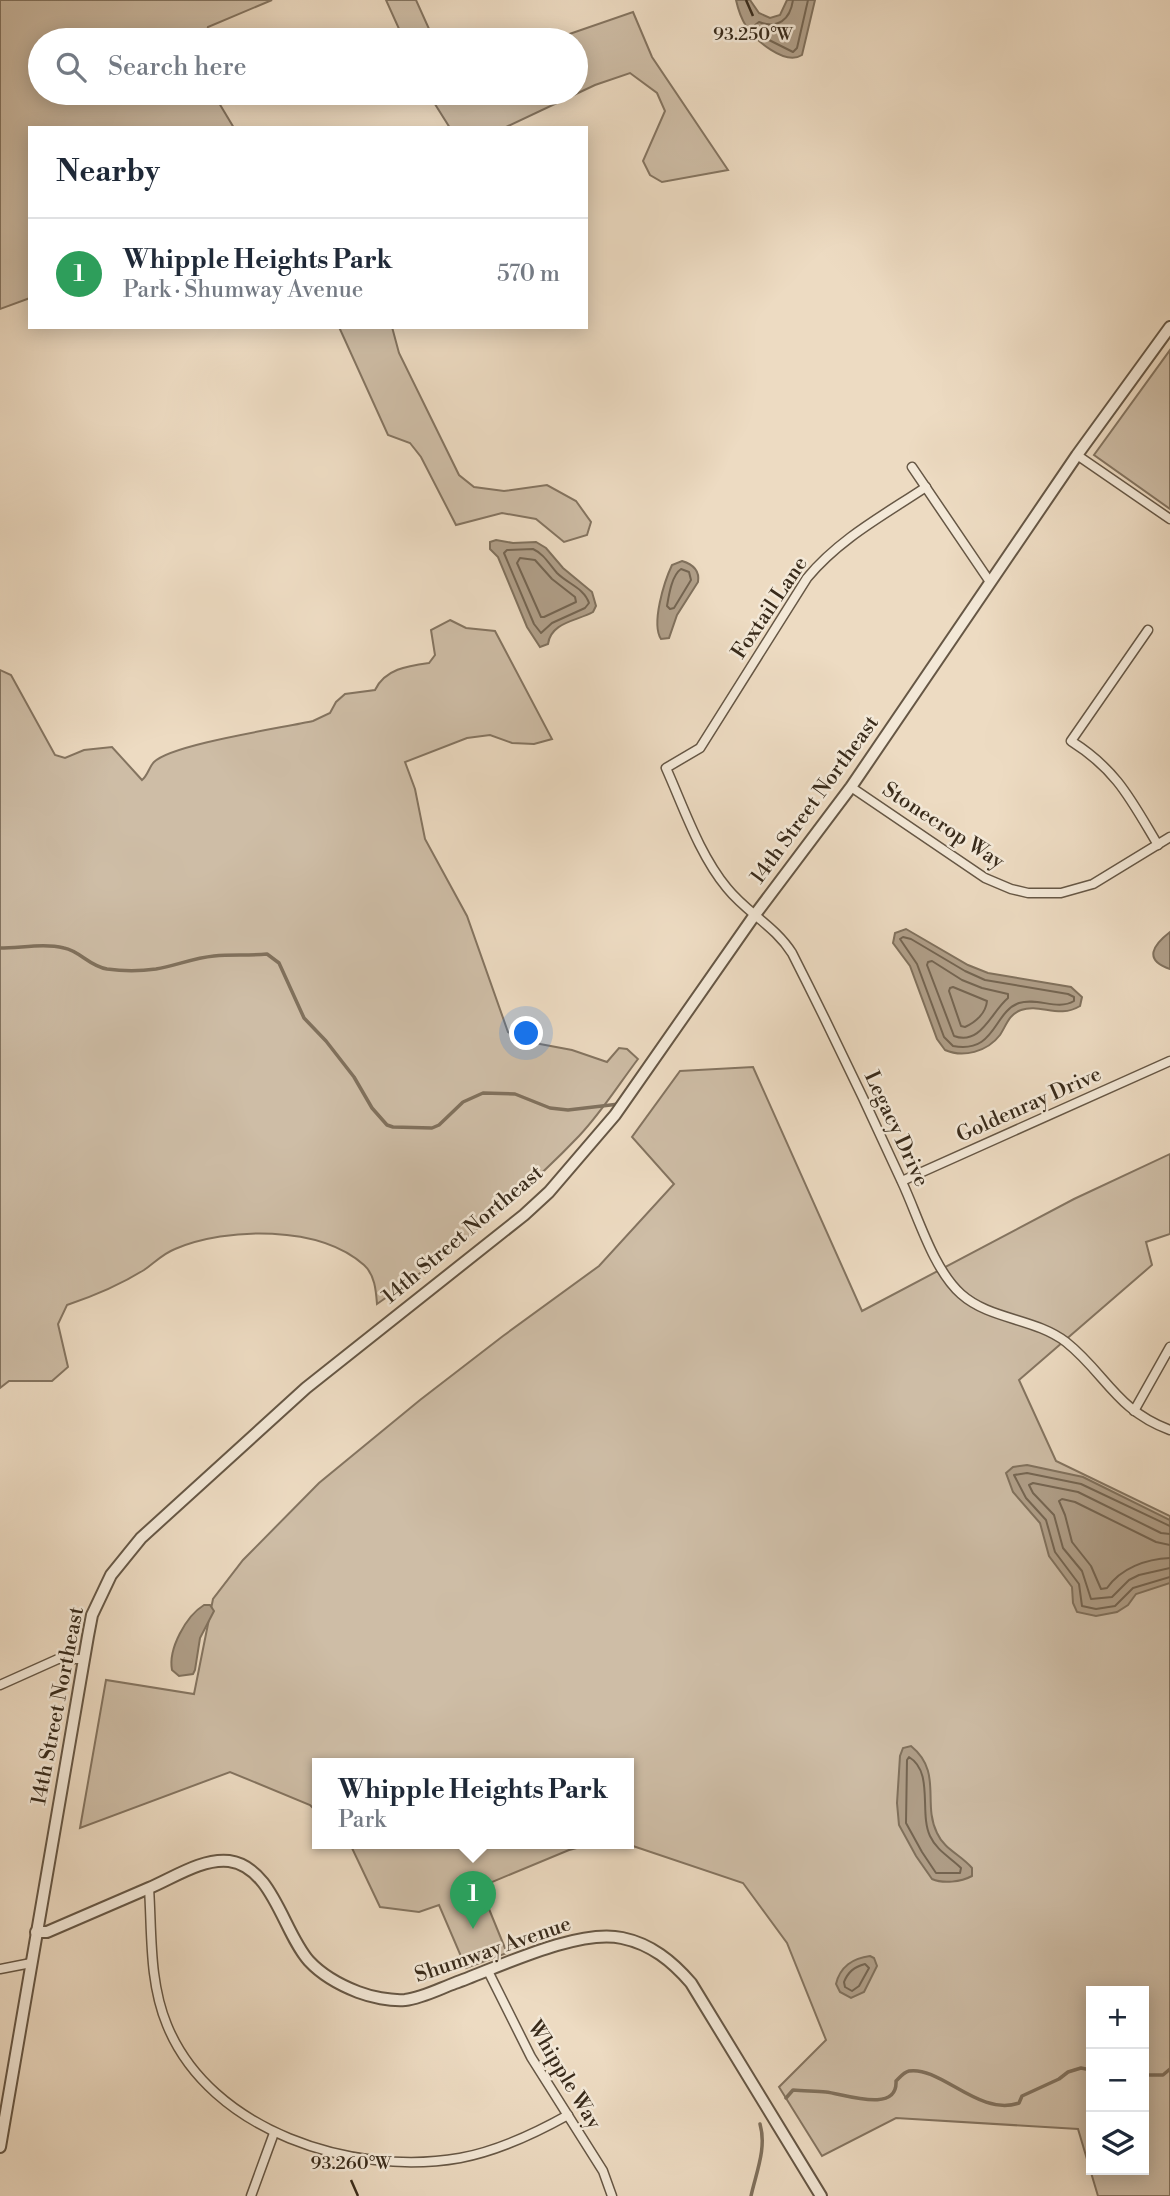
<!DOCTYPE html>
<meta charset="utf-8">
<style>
:root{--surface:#fff;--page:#f2f2f3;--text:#1f2937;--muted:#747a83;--line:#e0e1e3;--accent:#1a73e8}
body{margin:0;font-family:"Libre Bodoni",serif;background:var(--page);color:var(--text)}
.controls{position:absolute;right:21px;bottom:21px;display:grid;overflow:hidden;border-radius:0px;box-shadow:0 4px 18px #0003}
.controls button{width:63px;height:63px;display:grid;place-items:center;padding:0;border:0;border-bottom:2px solid var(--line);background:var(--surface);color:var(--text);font:35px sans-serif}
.you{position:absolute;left:527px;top:1034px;width:24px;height:24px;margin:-18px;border:5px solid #fff;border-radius:50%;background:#1a73e8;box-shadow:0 0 0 10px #1a73e833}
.badge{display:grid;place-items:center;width:46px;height:46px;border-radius:50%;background:var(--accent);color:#fff;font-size:23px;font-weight:700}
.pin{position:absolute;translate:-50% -58px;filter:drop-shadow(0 2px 4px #0008)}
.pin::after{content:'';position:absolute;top:37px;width:24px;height:21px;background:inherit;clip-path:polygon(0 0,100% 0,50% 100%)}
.popup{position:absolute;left:312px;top:1758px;width:322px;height:91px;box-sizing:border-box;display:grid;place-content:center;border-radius:0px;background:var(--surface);filter:drop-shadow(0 2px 5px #0005);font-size:23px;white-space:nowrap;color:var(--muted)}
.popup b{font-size:26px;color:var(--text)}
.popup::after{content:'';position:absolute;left:50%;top:100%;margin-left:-14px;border:14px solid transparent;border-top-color:var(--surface)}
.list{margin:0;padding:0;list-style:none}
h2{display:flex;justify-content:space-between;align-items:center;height:91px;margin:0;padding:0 28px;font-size:30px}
h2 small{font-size:23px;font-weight:400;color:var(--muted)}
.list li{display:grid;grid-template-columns:46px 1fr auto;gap:21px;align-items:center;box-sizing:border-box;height:112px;padding:0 28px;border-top:2px solid var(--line)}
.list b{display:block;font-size:26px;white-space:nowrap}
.list p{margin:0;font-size:23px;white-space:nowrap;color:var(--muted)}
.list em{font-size:23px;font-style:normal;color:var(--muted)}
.icon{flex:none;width:38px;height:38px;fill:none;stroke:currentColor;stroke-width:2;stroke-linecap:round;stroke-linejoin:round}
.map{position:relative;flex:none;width:1170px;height:2196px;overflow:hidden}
.search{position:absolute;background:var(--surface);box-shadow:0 4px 18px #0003;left:28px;top:28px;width:560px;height:77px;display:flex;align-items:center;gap:18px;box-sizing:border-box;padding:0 24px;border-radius:38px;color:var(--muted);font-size:26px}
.panel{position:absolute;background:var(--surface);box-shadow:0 4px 18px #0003;left:28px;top:126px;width:560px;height:203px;border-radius:0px}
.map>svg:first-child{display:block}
.green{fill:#cebda6;stroke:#847460;stroke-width:2;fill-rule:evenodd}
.water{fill:#b09f89;stroke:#80715d;stroke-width:2}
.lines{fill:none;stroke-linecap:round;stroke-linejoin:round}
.shore{stroke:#746552;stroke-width:2}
.stream{stroke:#80715d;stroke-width:3.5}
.minor-casing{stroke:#665745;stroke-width:11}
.tertiary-casing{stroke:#665745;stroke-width:14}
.minor{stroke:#f3e8d7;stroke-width:8}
.tertiary{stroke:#f3e8d7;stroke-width:10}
.ticks{fill:none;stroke:#392b1b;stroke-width:2.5}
.labels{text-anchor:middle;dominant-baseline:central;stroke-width:5;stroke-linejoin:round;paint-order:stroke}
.street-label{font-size:21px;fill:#392b1b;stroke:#f3e8d7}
.ticks-label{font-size:18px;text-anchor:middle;fill:#392b1b;stroke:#f3e8d7;stroke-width:5;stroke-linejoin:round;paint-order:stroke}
</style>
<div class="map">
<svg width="1170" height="2196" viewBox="0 0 1170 2196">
<rect width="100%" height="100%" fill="#eddbc2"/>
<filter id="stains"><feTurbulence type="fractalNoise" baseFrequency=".00286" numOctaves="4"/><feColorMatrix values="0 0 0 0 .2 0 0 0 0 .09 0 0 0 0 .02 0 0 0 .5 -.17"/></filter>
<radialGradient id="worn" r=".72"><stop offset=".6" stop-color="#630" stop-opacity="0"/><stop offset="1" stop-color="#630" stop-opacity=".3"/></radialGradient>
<!-- green -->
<g class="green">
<polygon points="0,0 272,0 208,27 205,40 40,40 40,93 213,93 234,128 30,128 30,298 0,309"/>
<polygon points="386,0 416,0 434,40 404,40"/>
<polygon points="633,12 652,57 728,170 662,182 650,175 643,161 665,111 657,93 630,73 595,85 504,128 450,128 428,93 576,93 576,40 552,40"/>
<polygon points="339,327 392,327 399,353 459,475 474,487 504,491 547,485 576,501 591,522 587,535 564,542 536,519 502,513 456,525 421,457 410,443 388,435"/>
<polygon points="1170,350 1170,509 1094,455"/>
<path d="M450 620 466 628 495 631 552 739 534 744 512 743 490 735 467 738 405 762 415 789 425 839 467 916 508 1032 524 1041 572 1050 607 1062 619 1048 627 1049 638 1059C619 1084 601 1113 579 1136 518 1200 449 1254 377 1304 376 1291 375 1275 364 1265 319 1225 227 1227 175 1249 164 1253 154 1263 144 1270 120 1285 94 1296 67 1305L58 1324 68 1367 52 1381H9L0 1388V670L11 675 55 755 65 758 84 750 112 747 142 780C148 775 149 767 154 762 172 744 282 728 313 721L330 713 336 702 345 694 375 690C385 669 407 666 429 663L435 655 431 630Z"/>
<path d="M753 1067 862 1311 1074 1199 1170 1154V1234L1146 1242 1152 1265 1019 1380 1056 1461 1170 1516V2196H1098L1078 2129 896 2118 822 2156 779 2087 826 2040 787 1943 743 1883 624 1843H629V1763H317V1812L310 1805 230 1772 80 1828 106 1680 194 1694 213 1599 243 1560 319 1483 420 1400 503 1336 599 1266 674 1184 632 1137 680 1071ZM1091 1991H1144V2170H1091Z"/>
<polygon points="348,1843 596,1843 569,1850 480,1887 507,1953 466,1968 439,1905 419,1912 380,1907 352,1848"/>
</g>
<!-- water -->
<g class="water">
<path d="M736 0H750L759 13 770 18 780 15 787 0H815L802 55C785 66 755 40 746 26 741 18 738 9 736 0Z"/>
<path d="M496 540 513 543 536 542 546 548 563 568 592 592 596 606 593 612C577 621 551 622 548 644L540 647 527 627 498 557 490 549V542Z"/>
<path d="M682 561C692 564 700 570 698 582L677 615 669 638 661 639C651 624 664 582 672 565Z"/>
<path d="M906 929 968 965 988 973 1071 987 1082 997 1080 1006C1059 1019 1040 1003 1021 1010 1009 1014 1006 1026 1000 1035 987 1052 963 1058 945 1050L937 1039 910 966 893 943 895 933Z"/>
<path d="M1170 932V969C1143 960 1153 945 1170 932Z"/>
<polygon points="1027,1465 1083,1477 1170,1520 1170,1583 1136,1594 1128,1605 1117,1612 1096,1616 1077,1612 1073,1603 1072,1587 1049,1556 1040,1523 1013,1492 1006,1473 1013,1467"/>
<path d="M204 1605H210L214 1611 200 1638 195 1670 193 1674 179 1676 172 1670C168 1649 186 1616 204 1605Z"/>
<path d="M911 1746C943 1772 922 1803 937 1833 944 1849 961 1855 972 1868V1876C961 1882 943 1884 932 1879L916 1856 899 1825 897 1803 900 1756 903 1748Z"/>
<path d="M870 1956 874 1958 877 1966 864 1992 851 1998 840 1992 836 1984C840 1967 853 1958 870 1956Z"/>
</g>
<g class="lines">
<!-- shore -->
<g class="shore">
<path d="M793 0C790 20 778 29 759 22L755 25 769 40 793 52 797 48 808 0"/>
<path d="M533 549C544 554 549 564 557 573 568 584 584 588 589 603L585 608 552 623 541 633 534 624 504 553 507 550Z"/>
<polygon points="520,558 535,560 552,579 575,597 576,602 544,617 541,617 517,563"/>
<path d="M681 569 689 572 691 580 674 608 670 609 667 606C669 594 672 575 681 569Z"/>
<path d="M903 937 911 939 965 971 985 980 1068 994 1074 997V1001C1057 1011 1038 997 1019 1003 993 1012 996 1054 953 1046L944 1037 917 964 900 939Z"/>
<path d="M932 961 962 980 982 988 1008 994V998C991 1012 981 1046 954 1036L927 965 928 962Z"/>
<path d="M950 988 953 987 987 1001C986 1013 976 1022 965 1027L961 1026 949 991Z"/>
<polyline points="1170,1526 1081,1484 1027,1473 1014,1475 1026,1498 1046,1520 1055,1552 1079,1584 1082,1606 1096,1609 1115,1606 1133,1588 1170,1577"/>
<polyline points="1170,1534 1161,1533 1078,1492 1033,1483 1029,1485 1033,1493 1054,1515 1063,1548 1082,1571 1091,1599 1112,1597 1129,1580 1139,1575 1170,1568"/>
<path d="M1170 1545 1156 1542 1075 1502 1062 1499 1059 1501 1065 1515 1072 1542 1091 1566 1101 1589 1107 1588C1121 1568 1146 1559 1170 1558"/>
<path d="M909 1757C934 1772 919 1813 930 1836 937 1851 950 1857 961 1868L960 1873H936L922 1852 906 1823 907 1760Z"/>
<path d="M865 1964 869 1968 859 1986 852 1991 845 1987 844 1982C848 1972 854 1967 865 1964Z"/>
</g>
<!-- stream -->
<g class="stream">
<path d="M0 948C21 948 44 943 64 948 80 951 89 966 107 969 122 971 141 971 156 969 175 966 193 958 214 956 232 954 248 956 267 954L279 963 304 1018 326 1041 354 1077 372 1108 387 1125 393 1127 432 1128 439 1125 463 1102 483 1093 515 1094 550 1108 568 1110 619 1104"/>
<polyline points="1144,2075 1163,2075 1170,2069"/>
<path d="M786 2098 793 2090C804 2091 816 2091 826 2092 844 2094 898 2114 896 2081 900 2077 904 2072 909 2071 941 2066 979 2117 1019 2103L1022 2096 1059 2079 1068 2072 1081 2068 1091 2070"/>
<path d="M751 2196C756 2173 767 2148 760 2124"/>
</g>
<defs>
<g id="minor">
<polyline points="1077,455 1170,519"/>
<polyline points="912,467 990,582"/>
<path d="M926 487C884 515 839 539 807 578L700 748 666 768C684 808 699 854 727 888 747 913 775 926 792 953 830 1028 867 1105 902 1182 918 1216 933 1269 961 1294 990 1320 1035 1318 1066 1342 1106 1374 1116 1410 1170 1430"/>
<path d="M1148 630 1071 741C1117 770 1131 800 1158 845"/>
<polyline points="851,787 985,878 1011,889 1028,893 1061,893 1093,884 1170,837"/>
<polyline points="902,1181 1170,1061"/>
<polyline points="1134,1411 1170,1347"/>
<polyline points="0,1685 58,1659 83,1659"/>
<path d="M149 1888C152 1933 149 1982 167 2025 210 2131 353 2177 460 2158 498 2151 534 2134 568 2115"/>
<polyline points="0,1969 31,1963"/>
<polyline points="488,1971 531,2057 603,2171 612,2196"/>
<polyline points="251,2196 274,2133"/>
</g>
<g id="tertiary">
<path d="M36 1932H47C81 1917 115 1903 149 1888 173 1878 202 1858 229 1861 273 1867 283 1932 309 1961 322 1975 340 1985 358 1992 371 1997 390 2001 405 2000 422 1998 439 1989 455 1983 497 1968 578 1928 622 1938 651 1944 672 1961 691 1983L821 2196"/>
<polyline points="0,2147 88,1636 92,1615 111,1575 141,1538 306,1388 524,1215 549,1192 615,1115 754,916 851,787 1077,455 1170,327"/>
</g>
</defs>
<!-- minor casing -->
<use href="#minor" class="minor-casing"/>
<!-- tertiary casing -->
<use href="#tertiary" class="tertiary-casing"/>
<!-- minor -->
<use href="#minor" class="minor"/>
<!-- tertiary -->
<use href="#tertiary" class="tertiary"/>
</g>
<!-- ticks -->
<path class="ticks" d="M746 0 753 16M351 2180 358 2196"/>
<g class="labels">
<!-- street labels -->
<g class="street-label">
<text transform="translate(770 608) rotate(-56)">Foxtail Lane</text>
<text transform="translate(815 800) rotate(-54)">14th Street Northeast</text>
<text transform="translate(943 826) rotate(33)">Stonecrop Way</text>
<text transform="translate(1029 1105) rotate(-24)">Goldenray Drive</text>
<text transform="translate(896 1129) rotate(65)">Legacy Drive</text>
<text transform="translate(463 1235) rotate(-40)">14th Street Northeast</text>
<text transform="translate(58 1706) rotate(-79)">14th Street Northeast</text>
<text transform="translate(493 1950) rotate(-19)">Shumway Avenue</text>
<text transform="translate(564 2075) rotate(59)">Whipple Way</text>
</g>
</g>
<g class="ticks-label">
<text x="753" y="40">93.250°W</text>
<text x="351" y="2169">93.260°W</text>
</g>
<rect width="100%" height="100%" filter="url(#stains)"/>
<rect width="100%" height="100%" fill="url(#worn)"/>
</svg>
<div class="controls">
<button>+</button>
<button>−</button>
<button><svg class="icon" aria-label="layers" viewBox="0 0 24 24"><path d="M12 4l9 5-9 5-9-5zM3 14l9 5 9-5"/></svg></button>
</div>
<div class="you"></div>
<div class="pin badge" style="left:473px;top:1929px;background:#2e9e5b">1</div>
<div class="popup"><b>Whipple Heights Park</b>Park</div>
<div class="search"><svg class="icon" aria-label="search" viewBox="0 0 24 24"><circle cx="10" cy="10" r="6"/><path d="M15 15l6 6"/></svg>Search here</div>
<section class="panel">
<h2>Nearby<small></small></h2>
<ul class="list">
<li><span class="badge" style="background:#2e9e5b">1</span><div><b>Whipple Heights Park</b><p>Park · Shumway Avenue</p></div><em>570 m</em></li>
</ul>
</section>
</div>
